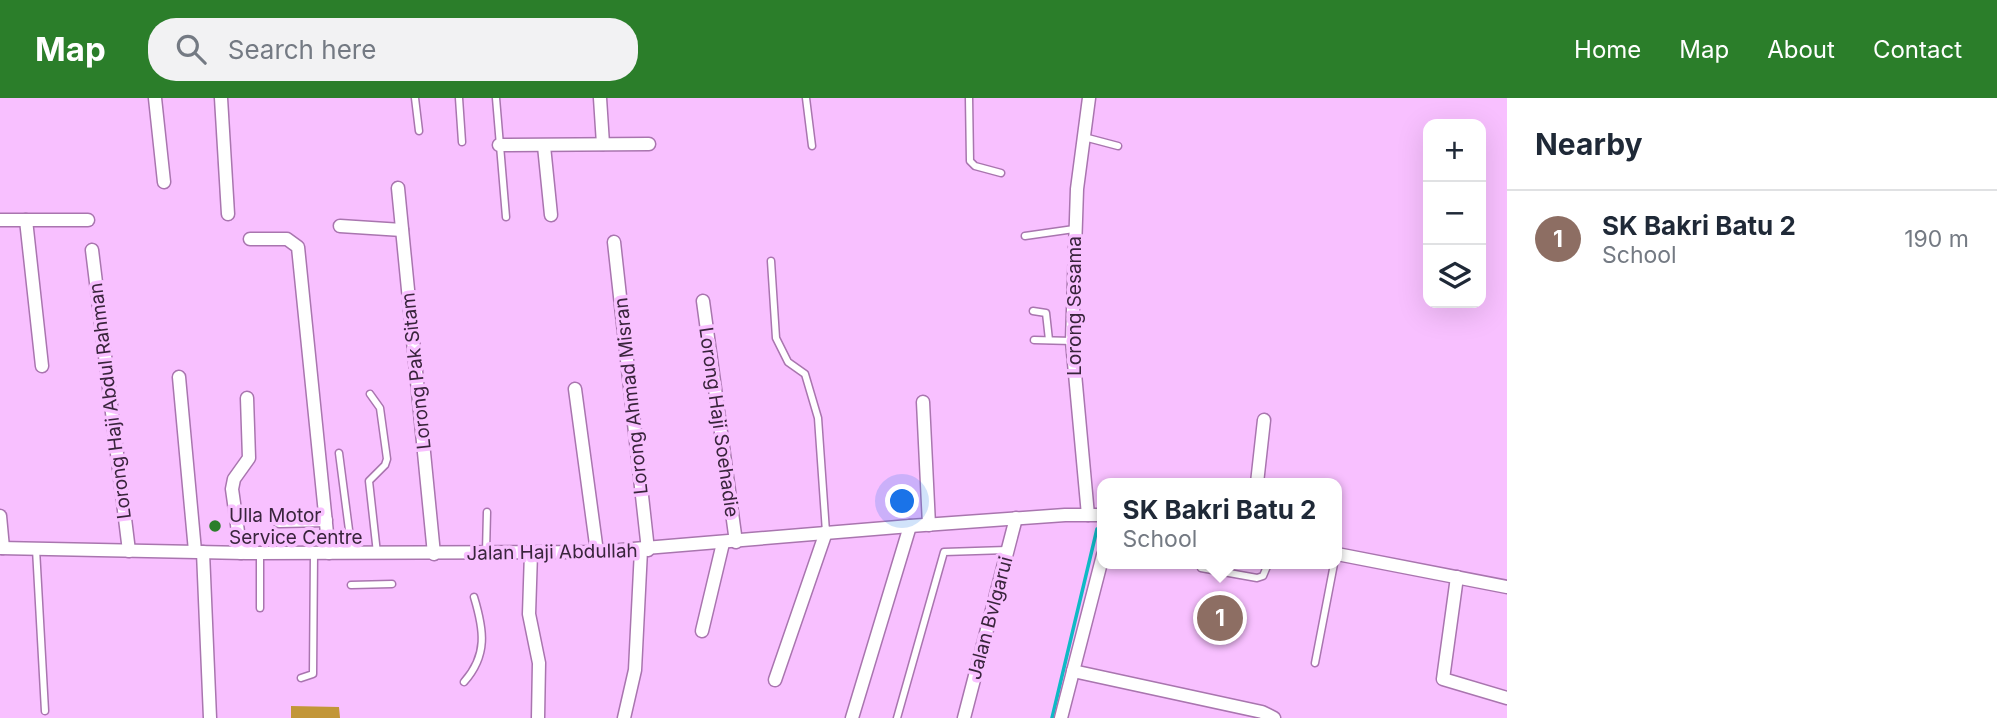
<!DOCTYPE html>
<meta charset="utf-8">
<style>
:root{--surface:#fff;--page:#f2f2f3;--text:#1f2937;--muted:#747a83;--line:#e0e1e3;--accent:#2b7e2a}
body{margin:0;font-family:Inter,sans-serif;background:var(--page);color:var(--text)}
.controls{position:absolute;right:21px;top:21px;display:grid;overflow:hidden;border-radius:14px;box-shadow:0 7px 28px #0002}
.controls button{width:63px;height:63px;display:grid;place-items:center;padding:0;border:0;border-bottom:2px solid var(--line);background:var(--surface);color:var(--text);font:35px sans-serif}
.you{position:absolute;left:903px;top:404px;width:24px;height:24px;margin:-18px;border:5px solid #fff;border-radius:50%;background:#1a73e8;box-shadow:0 0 0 10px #1a73e833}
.badge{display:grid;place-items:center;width:46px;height:46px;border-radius:50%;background:var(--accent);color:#fff;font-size:23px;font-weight:700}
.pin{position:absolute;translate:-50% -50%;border:4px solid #fff;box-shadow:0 2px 7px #0006}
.popup{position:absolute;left:1097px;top:380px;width:245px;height:91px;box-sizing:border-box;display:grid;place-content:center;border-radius:14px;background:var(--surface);filter:drop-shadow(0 2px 5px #0005);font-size:23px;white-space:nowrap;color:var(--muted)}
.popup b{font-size:26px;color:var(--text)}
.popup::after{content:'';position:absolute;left:50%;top:100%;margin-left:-14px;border:14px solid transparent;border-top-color:var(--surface)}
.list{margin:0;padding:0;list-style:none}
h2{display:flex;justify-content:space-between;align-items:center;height:91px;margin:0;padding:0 28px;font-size:30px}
h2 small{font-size:23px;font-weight:400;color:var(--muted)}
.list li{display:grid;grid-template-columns:46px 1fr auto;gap:21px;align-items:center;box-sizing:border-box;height:98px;padding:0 28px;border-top:2px solid var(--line)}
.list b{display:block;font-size:26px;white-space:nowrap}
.list p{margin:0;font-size:23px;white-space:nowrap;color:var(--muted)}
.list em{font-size:23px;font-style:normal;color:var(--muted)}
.icon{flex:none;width:38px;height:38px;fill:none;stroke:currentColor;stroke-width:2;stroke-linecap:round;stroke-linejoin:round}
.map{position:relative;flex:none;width:1507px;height:620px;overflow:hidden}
header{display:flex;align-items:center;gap:42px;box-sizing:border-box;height:98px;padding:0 35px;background:var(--accent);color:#fff}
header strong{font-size:33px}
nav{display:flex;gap:38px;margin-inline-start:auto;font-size:24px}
.search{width:490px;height:63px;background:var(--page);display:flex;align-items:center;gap:18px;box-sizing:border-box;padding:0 24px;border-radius:28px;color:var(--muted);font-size:26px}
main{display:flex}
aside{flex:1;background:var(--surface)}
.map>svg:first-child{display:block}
.forest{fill:#c29638}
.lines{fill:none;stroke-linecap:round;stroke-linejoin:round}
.stream{stroke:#0fbac6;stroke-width:3.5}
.service-casing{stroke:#a975af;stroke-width:9}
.minor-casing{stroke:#a975af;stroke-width:15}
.service{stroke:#fff;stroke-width:6}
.minor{stroke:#fff;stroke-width:12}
.poi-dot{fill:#2b7e2a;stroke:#f8c0ff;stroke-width:2.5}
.labels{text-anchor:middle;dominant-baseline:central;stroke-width:7;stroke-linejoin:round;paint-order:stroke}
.street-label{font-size:19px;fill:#39243c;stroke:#f8c0ff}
.poi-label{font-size:19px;fill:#39243c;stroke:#f8c0ff;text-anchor:start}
</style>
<header>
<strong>Map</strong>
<div class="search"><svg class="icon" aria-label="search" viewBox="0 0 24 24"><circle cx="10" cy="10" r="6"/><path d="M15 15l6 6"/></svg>Search here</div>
<nav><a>Home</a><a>Map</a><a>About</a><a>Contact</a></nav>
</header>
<main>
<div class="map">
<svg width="1507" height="620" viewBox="0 0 1507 620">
<rect width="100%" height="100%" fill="#f8c0ff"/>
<!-- forest -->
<polygon class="forest" points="291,608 339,609 340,620 291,620"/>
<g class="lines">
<!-- stream -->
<polyline class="stream" points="1052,620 1097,431"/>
<defs>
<g id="service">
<polyline points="415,0 419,33"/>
<polyline points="459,0 462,44"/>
<polyline points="496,0 506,119"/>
<polyline points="806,0 812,48"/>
<polyline points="969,0 970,63 975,68 1001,75"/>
<polyline points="1084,39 1118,48"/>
<polyline points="1025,138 1074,131"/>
<polyline points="771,163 776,240 788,264 805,276 818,320 826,434"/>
<polyline points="1033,213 1046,215 1049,242"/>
<polyline points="1034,242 1072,243"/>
<polyline points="370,296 380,310 387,361 385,367 369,383 377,455"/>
<polyline points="339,355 352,455"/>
<polyline points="36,451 45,613"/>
<polyline points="486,454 487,414"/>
<polyline points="260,455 260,510"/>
<polyline points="1201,470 1257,480 1263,478 1268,466"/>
<polyline points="351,487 392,486"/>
<polyline points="1315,565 1334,466"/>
<polyline points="301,580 313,576 314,455"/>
<path d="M464 584C488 557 484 532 474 499"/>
<polyline points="897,620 944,454 1007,452"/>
</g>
<g id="minor">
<polyline points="155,0 164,84"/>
<polyline points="221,0 228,116"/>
<polyline points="600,0 603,46"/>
<polyline points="499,47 649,46"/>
<polyline points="544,48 551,117"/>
<polyline points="398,90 434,456"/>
<polyline points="0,122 88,122"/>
<polyline points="26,122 42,268"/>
<polyline points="340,128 402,132"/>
<polyline points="250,141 287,141 298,149 329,455"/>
<polyline points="614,144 648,452"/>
<polyline points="92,152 129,453"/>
<polyline points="703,203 736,444"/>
<polyline points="179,279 195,453"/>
<polyline points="575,291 597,454"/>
<polyline points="923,304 929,427"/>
<polyline points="1257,385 1264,322"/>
<polyline points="1088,417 1072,243 1077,91 1089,0"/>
<polyline points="0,418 3,450"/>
<polyline points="279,423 326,422"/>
<polyline points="0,450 246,455 597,454 910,428 1065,417 1103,417"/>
<polyline points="203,454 210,620"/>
<polyline points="241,455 232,391 234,381 249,360 247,300"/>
<polyline points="531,455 529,516 539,565 538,620"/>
<polyline points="1337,456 1507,489"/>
<polyline points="1457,479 1443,581 1507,600"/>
<polyline points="702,533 723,445"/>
<polyline points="1073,573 1262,614 1274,620"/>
<polyline points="775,582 826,434"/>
<polyline points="624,620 635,572 641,452"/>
<polyline points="852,620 910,428"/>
<polyline points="964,620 1016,420"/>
<polyline points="1061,620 1103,457"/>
</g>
</defs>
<!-- service casing -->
<use href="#service" class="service-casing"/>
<!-- minor casing -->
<use href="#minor" class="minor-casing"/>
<!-- service -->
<use href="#service" class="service"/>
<!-- minor -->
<use href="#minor" class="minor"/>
</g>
<!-- markers -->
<circle class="poi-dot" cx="215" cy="428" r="7"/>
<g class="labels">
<!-- street labels -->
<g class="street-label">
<text transform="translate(1074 208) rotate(-90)">Lorong Sesama</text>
<text transform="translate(416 273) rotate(-96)">Lorong Pak Sitam</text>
<text transform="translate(631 298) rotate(-96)">Lorong Ahmad Misran</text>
<text transform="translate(110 303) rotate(-97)">Lorong Haji Abdul Rahman</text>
<text transform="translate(719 324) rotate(82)">Lorong Haji Soehadie</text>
<text transform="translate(552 454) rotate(-1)">Jalan Haji Abdullah</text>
<text transform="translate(990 520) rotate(-75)">Jalan Bvlgarui</text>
</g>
<!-- poi labels -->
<g class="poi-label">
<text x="229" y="417">Ulla Motor<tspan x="229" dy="22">Service Centre</tspan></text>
</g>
</g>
</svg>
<div class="controls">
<button>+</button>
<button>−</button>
<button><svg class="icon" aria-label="layers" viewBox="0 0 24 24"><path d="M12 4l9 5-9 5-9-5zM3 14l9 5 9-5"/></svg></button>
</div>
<div class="you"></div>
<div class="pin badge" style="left:1220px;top:520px;background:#8d6e63">1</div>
<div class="popup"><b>SK Bakri Batu 2</b>School</div>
</div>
<aside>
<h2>Nearby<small></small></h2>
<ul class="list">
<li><span class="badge" style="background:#8d6e63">1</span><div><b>SK Bakri Batu 2</b><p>School</p></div><em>190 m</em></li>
</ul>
</aside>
</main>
